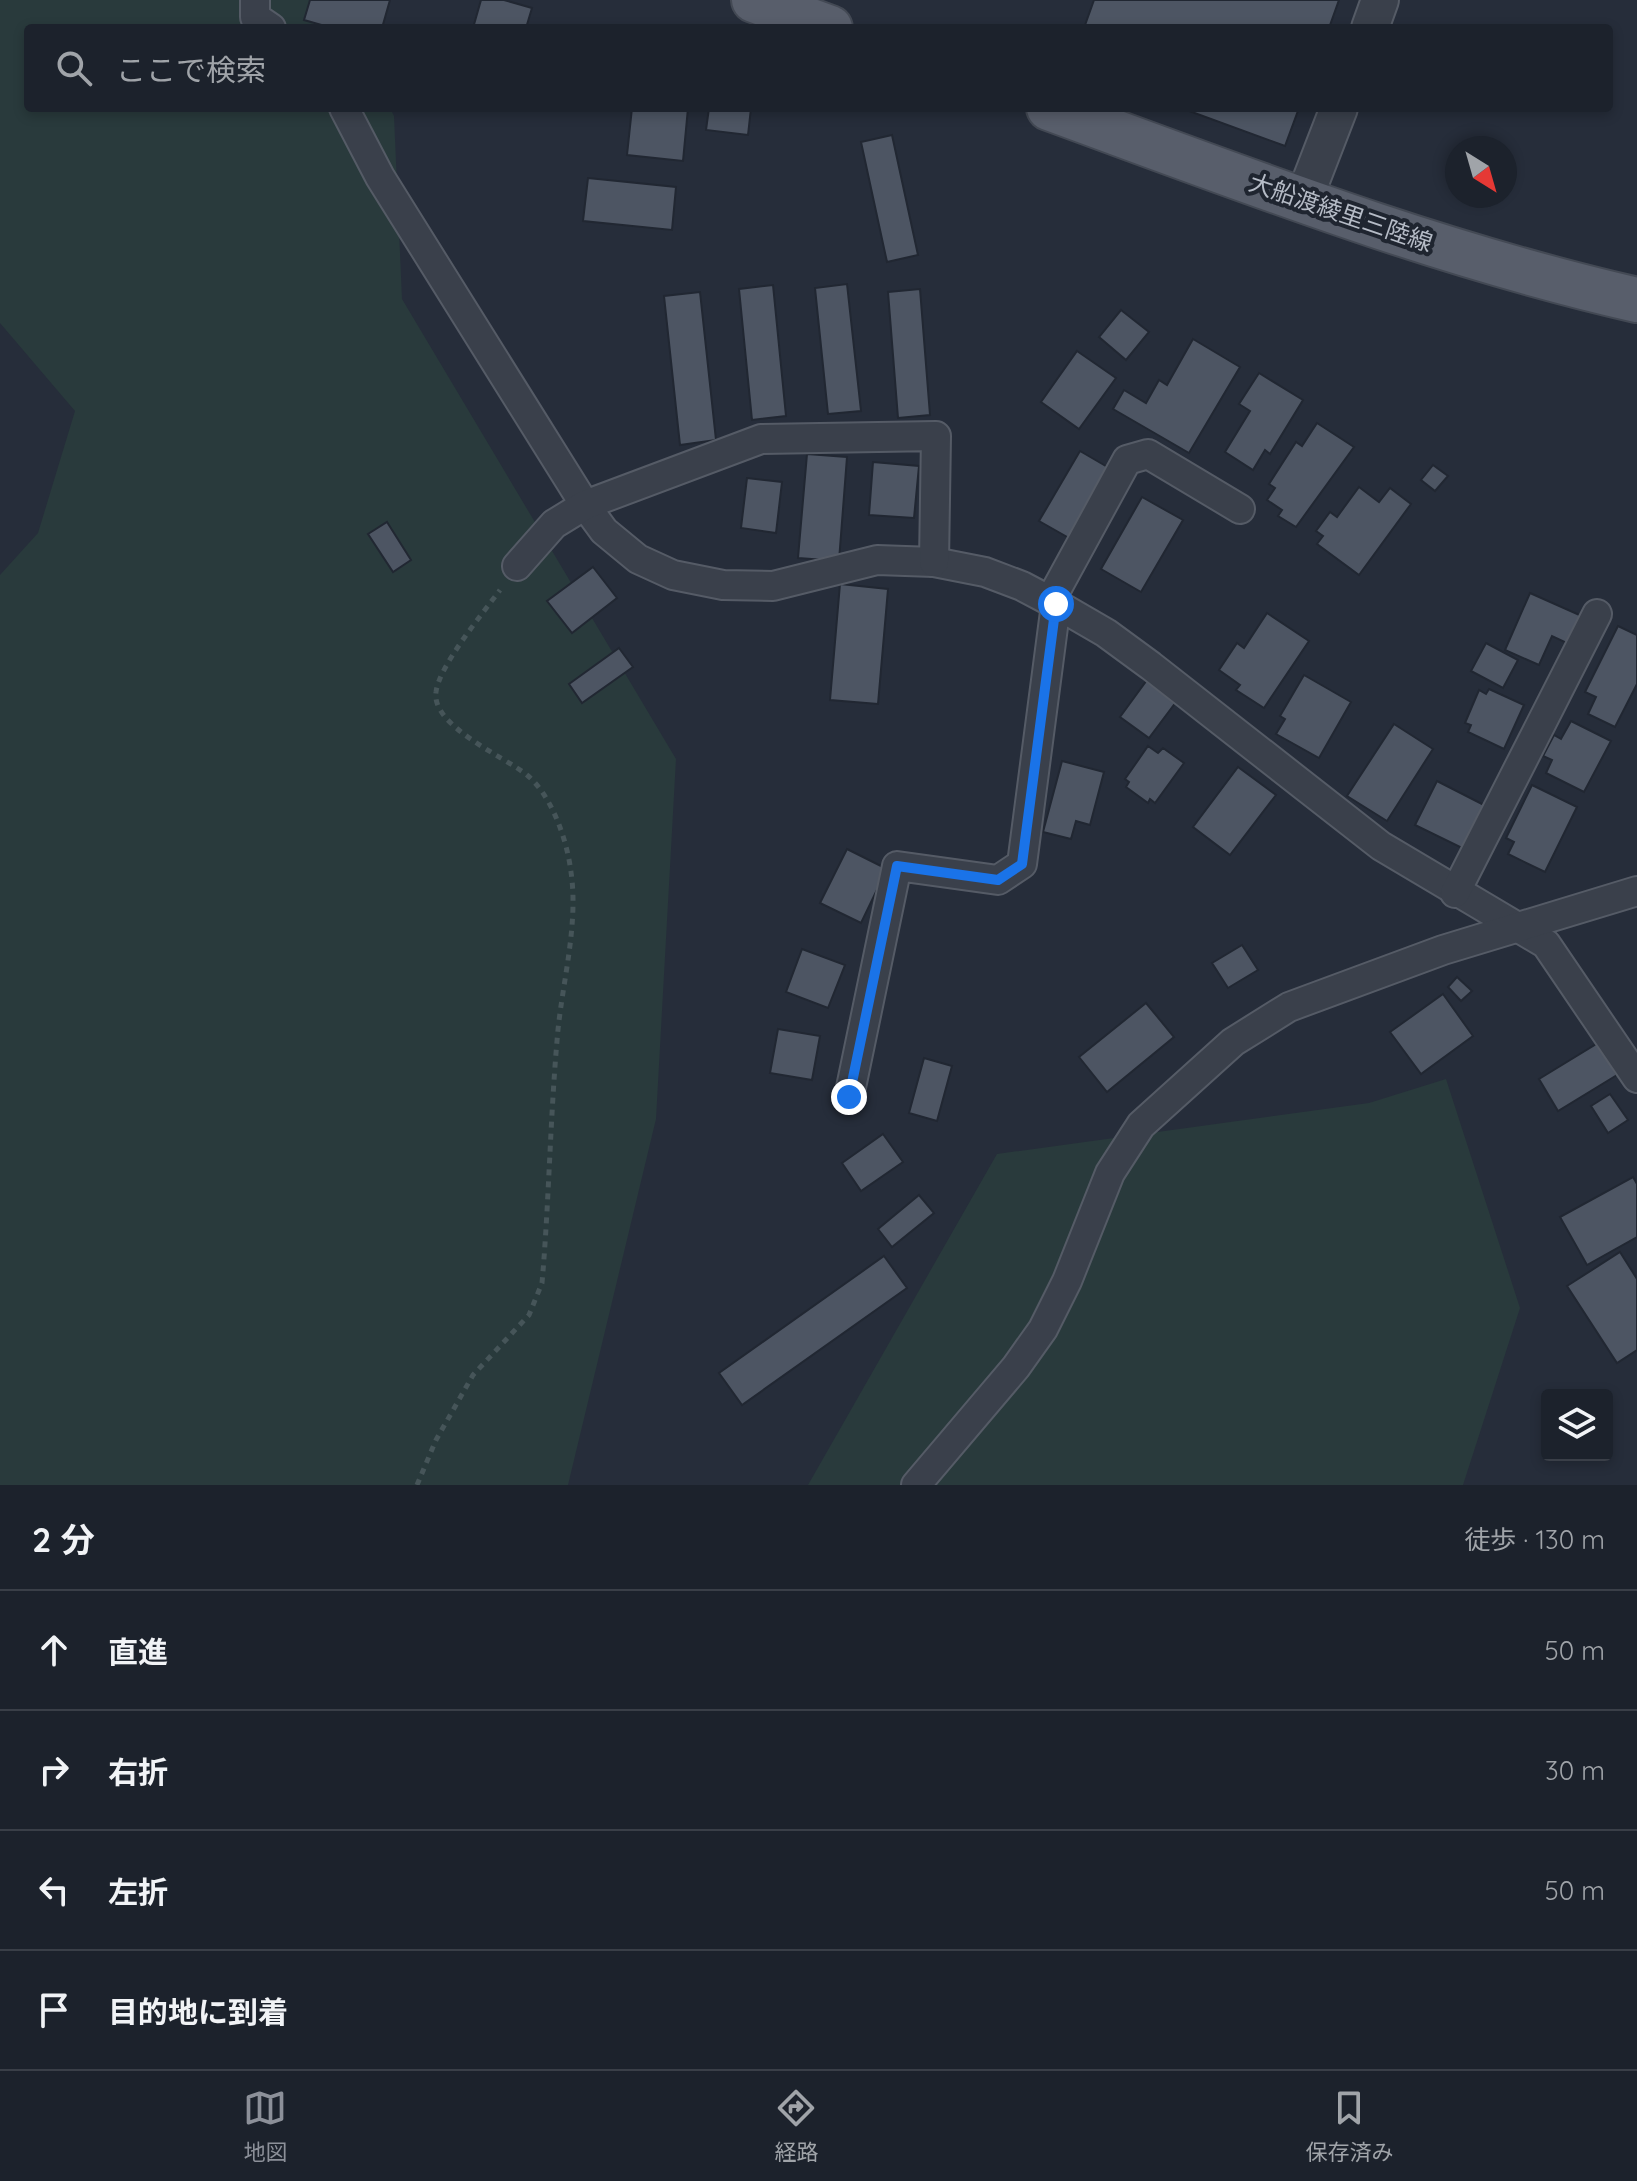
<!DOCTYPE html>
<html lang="ja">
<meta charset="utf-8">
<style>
:root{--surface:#1c222c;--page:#252a34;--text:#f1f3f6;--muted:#a0a4a9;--line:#3a3f48;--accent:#8c9099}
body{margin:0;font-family:Quicksand,"Noto Sans JP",sans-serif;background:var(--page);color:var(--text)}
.controls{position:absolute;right:24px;bottom:24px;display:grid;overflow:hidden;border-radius:8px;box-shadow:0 4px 12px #0003}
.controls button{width:72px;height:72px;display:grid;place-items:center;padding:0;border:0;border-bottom:2px solid var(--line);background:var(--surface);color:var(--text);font:40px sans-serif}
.compass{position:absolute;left:1445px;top:136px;width:72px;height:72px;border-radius:50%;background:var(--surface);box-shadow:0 4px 12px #0003;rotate:143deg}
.stop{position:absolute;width:24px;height:24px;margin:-18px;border:6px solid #1a73e8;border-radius:50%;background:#fff}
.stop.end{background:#1a73e8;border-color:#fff;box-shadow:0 2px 8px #0008}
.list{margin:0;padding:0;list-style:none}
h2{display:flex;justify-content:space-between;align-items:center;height:104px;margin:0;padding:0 32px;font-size:34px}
h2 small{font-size:26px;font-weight:400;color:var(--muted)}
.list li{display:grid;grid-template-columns:52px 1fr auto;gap:24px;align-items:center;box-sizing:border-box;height:120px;padding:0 32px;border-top:2px solid var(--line)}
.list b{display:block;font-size:30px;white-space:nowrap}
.list em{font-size:26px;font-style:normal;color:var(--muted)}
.icon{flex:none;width:44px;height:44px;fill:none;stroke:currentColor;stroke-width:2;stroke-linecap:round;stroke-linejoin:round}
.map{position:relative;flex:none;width:1637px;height:1485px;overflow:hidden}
.search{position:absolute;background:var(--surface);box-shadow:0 4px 12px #0003;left:24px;right:24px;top:24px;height:88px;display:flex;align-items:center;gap:20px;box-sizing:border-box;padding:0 28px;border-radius:8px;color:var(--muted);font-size:30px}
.sheet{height:584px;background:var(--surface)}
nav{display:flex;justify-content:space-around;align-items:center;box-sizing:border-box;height:112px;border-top:2px solid var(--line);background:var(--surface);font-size:22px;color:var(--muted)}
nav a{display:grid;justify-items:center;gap:4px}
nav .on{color:var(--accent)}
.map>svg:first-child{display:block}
.green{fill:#293a3c}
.building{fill:#4d5563;stroke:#212732;stroke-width:2}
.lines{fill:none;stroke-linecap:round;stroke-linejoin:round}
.minor-casing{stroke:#555b66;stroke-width:32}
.tertiary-casing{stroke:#555b66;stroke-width:40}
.primary-casing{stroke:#434954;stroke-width:48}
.path{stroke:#465559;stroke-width:5;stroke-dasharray:6 6;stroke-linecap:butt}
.minor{stroke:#3a404b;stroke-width:28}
.tertiary{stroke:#3a404b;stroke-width:36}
.primary{stroke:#585e6b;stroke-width:44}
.route{stroke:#1a73e8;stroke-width:10}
.labels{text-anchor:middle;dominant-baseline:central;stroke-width:8;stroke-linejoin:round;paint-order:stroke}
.street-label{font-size:24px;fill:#b5bbc6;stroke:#1f2530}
</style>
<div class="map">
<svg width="1637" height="1485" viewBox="0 0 1637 1485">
<rect width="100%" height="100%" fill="#262d3a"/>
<!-- green -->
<g class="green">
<polygon points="0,0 333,0 348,28 28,28 28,108 390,108 394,116 402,299 676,759 656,1119 568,1485 0,1485 0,575 38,533 75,411 0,323"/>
<polygon points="1446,1079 1520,1308 1463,1485 808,1485 997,1154 1369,1103"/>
</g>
<!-- building -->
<g class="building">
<polygon points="310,0 390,0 382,28 332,28 304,20"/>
<polygon points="481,0 504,0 532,8 526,28 473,28"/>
<polygon points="1094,0 1339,0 1329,28 1084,28"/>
<polygon points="632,108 688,108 683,161 627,155"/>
<polygon points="709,108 751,108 748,135 706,130"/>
<polygon points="1181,108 1299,108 1285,146"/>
<polygon points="892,135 918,255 887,262 861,142"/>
<polygon points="588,178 676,187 672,230 583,221"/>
<polygon points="847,284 861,411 828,414 815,288"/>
<polygon points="773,285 786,416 752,420 739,289"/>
<polygon points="920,289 930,415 898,418 888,292"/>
<polygon points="700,292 716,440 680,445 664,296"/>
<polygon points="1121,310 1149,332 1126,360 1099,337"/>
<polygon points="1193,339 1240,367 1189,453 1113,409 1124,390 1146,403 1159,380 1167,385"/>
<polygon points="1077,351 1116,378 1079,429 1041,402"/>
<polygon points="1259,373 1303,400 1270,454 1265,450 1253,470 1225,452 1250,411 1239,404"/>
<polygon points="1317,423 1354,447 1296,527 1278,516 1282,510 1267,500 1275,488 1269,484 1296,442 1302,446"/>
<polygon points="1080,451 1116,472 1076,542 1039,521"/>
<polygon points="807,454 847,457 839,561 798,558"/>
<polygon points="873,462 919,466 914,518 869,515"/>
<polygon points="1433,465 1448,476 1435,491 1421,480"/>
<polygon points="747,478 782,482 776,533 741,528"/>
<polygon points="1359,487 1379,502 1390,488 1411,504 1359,575 1317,544 1323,536 1316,531 1330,512 1337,517"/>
<polygon points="1142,497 1183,520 1141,592 1101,569"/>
<polygon points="387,522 411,560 393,572 368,534"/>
<polygon points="593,567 617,598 572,633 547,601"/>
<polygon points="840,584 888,589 878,704 830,700"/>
<polygon points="1530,593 1584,617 1571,645 1552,636 1539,665 1505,650"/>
<polygon points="1267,613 1309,641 1264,708 1236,690 1240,685 1219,670 1237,643 1244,648"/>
<polygon points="1618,626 1637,635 1637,684 1615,727 1588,714 1596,697 1585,692"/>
<polygon points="1486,643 1518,660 1503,688 1471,671"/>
<polygon points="619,648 633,667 582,703 569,684"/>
<polygon points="1304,675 1351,702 1319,758 1276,734 1285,719 1280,716"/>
<polygon points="1147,680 1176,702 1149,738 1120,717"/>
<polygon points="1489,689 1524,705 1504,749 1468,732 1471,725 1465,723 1479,690 1486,694"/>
<polygon points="1571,721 1611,741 1584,792 1546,773 1552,760 1543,756 1554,735 1561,739"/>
<polygon points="1394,724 1433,749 1387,821 1347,796"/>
<polygon points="1148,746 1158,753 1163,748 1184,763 1155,803 1150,799 1148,803 1126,787 1129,782 1125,779"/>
<polygon points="1062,761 1104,772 1090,825 1076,821 1071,839 1043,832"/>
<polygon points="1238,767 1276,795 1230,855 1193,827"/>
<polygon points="1437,781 1484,805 1462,848 1415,825"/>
<polygon points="1532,785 1577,807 1545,872 1508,854 1514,842 1506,838"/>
<polygon points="847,849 887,869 861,923 820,903"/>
<polygon points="1242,945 1258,970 1228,988 1212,963"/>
<polygon points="802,949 845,965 828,1008 786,992"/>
<polygon points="1457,977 1472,991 1461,1001 1448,987"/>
<polygon points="1443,994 1473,1036 1421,1074 1390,1032"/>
<polygon points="1146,1003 1174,1037 1107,1092 1079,1057"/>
<polygon points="778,1029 820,1036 812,1080 770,1073"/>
<polygon points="1598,1043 1617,1075 1558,1111 1539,1079"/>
<polygon points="924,1058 952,1066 937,1121 909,1113"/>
<polygon points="1610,1094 1628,1120 1608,1133 1591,1106"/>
<polygon points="883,1134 903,1162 861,1191 842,1163"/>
<polygon points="1633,1177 1637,1184 1637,1237 1587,1265 1560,1217"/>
<polygon points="919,1195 934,1213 892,1247 878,1229"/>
<polygon points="1620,1252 1637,1279 1637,1350 1617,1363 1567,1286"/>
<polygon points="884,1256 907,1288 742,1405 719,1373"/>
</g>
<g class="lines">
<defs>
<g id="minor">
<polyline points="255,0 255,17 271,28"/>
<polyline points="344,108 380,177 585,505 604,531 638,559 673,575 723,585 773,586 877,560 934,562 985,572 1022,586 1056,604 1106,633 1151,666 1381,846 1546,944 1637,1078"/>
<polyline points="517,566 554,524 585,505 761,439 936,436 934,562"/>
<polyline points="1050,601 1127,460 1148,454 1240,509"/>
<polyline points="1455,893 1597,614"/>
<polyline points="849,1097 897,866 998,880 1022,864 1056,604"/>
<polyline points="916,1485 1016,1367 1043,1329 1067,1281 1110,1173 1141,1125 1233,1042 1289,1007 1443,950 1637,891"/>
</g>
<g id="tertiary">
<polyline points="1370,28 1380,0"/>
<polyline points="1303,201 1339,108"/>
</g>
<g id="primary">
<polyline points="754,0 830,28"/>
<path d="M1049 108C1243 179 1436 254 1637 300"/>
</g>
</defs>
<!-- minor casing -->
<use href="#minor" class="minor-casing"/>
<!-- tertiary casing -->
<use href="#tertiary" class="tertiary-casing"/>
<!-- primary casing -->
<use href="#primary" class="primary-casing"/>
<!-- path -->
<path class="path" d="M417 1485 436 1440 473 1375 529 1315 542 1283C549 1203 550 1122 557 1041 561 986 579 927 571 872 567 840 552 796 527 775 505 757 431 726 436 692 439 666 483 613 500 590"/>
<!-- minor -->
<use href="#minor" class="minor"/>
<!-- tertiary -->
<use href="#tertiary" class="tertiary"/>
<!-- primary -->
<use href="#primary" class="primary"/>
</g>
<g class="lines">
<!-- route -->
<polyline class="route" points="849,1097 897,866 998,880 1022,864 1056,604"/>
</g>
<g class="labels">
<!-- street labels -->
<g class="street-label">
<text transform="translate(1341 212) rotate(19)">大船渡綾里三陸線</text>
</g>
</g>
</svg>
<div class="controls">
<button><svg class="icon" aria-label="layers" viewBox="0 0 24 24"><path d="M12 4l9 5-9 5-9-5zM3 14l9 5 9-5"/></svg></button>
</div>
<svg class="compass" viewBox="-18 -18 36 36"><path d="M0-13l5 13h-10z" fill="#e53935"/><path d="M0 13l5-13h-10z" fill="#a0a4a9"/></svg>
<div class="stop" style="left:1056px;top:604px"></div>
<div class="stop end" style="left:849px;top:1097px"></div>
<div class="search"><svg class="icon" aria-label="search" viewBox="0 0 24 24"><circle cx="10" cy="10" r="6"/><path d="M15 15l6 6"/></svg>ここで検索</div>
</div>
<section class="sheet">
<h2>2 分<small>徒歩 · 130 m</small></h2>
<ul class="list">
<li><svg class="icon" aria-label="ahead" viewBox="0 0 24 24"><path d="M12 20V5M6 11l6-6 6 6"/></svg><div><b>直進</b></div><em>50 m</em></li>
<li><svg class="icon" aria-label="right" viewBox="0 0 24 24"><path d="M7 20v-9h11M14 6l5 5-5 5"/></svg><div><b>右折</b></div><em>30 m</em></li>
<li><svg class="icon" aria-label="left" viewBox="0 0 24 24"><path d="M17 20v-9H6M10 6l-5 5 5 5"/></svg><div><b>左折</b></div><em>50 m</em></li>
<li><svg class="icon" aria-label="arrive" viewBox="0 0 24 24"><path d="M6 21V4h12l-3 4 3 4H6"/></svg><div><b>目的地に到着</b></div></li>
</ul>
</section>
<nav>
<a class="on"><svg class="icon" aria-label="map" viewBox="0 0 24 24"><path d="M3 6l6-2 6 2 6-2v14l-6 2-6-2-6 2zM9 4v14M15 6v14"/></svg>地図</a>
<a><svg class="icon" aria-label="directions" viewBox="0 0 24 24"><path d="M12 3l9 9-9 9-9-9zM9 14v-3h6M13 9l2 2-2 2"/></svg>経路</a>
<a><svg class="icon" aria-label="saved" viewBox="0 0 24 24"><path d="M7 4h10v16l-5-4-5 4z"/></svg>保存済み</a>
</nav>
